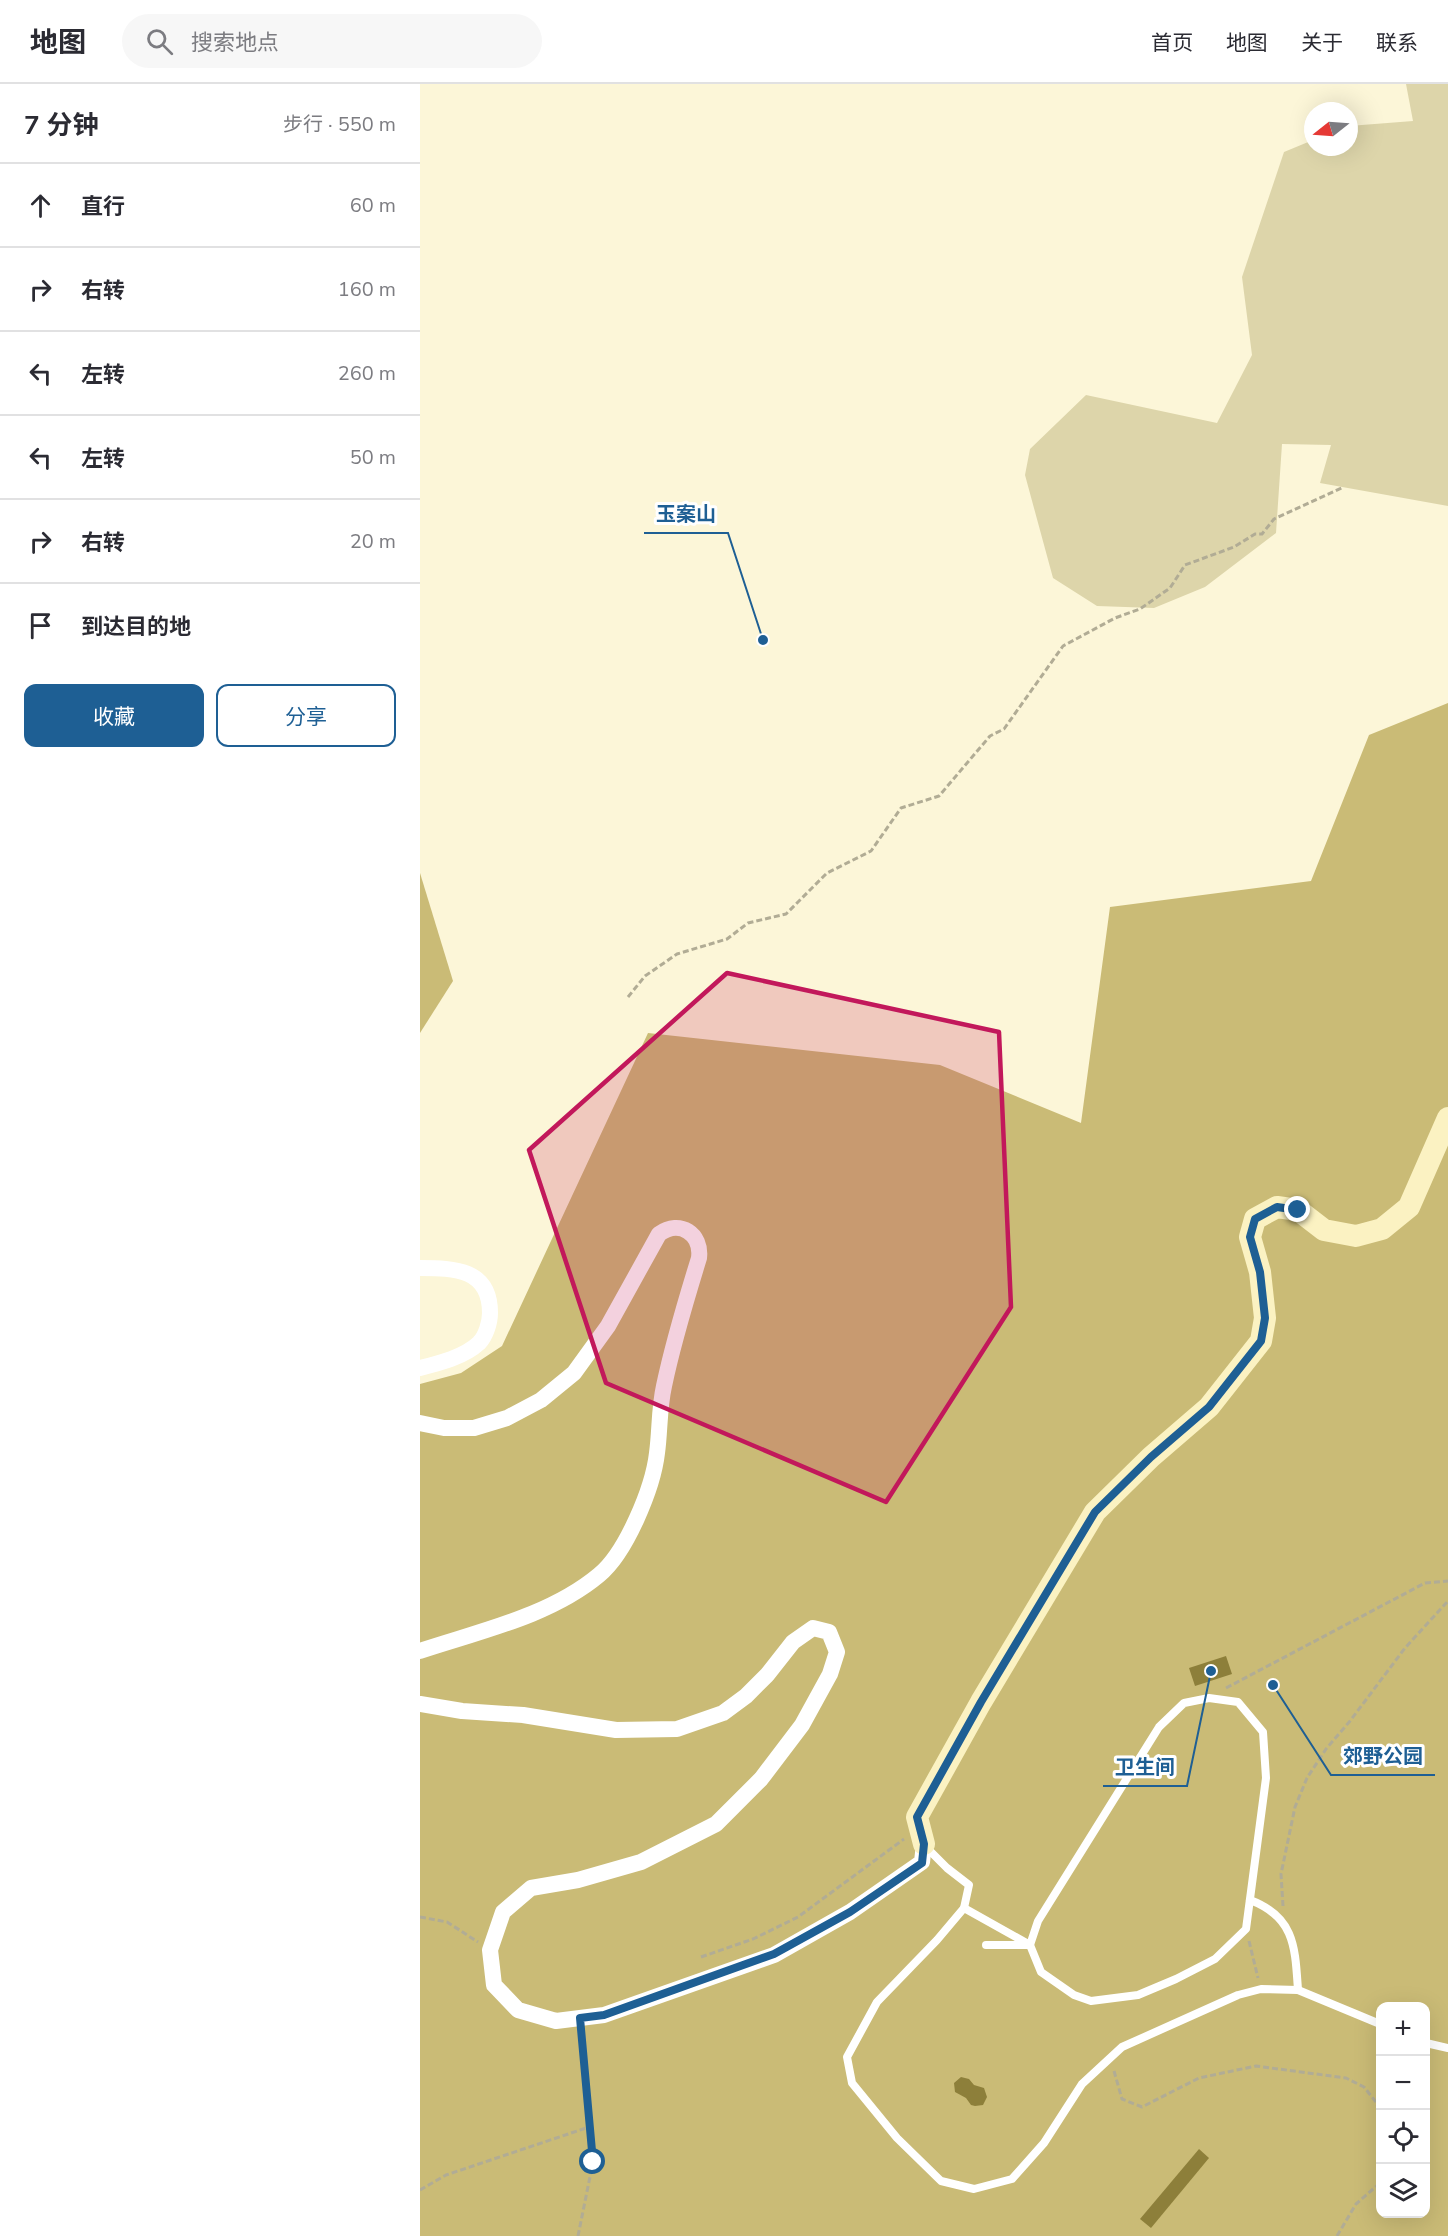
<!DOCTYPE html>
<html lang="zh">
<meta charset="utf-8">
<style>
:root{--surface:#fff;--page:#f7f7f7;--text:#2b2b33;--muted:#7c7c81;--line:#e1e1e2;--accent:#1e5f94}
body{margin:0;font-family:"Nunito Sans","Noto Sans SC",sans-serif;background:var(--page);color:var(--text)}
.controls{position:absolute;right:18px;bottom:18px;display:grid;overflow:hidden;border-radius:12px;box-shadow:0 6px 24px #0002}
.controls button{width:54px;height:54px;display:grid;place-items:center;padding:0;border:0;border-bottom:2px solid var(--line);background:var(--surface);color:var(--text);font:30px sans-serif}
.compass{position:absolute;left:884px;top:18px;width:54px;height:54px;border-radius:50%;background:var(--surface);box-shadow:0 6px 24px #0002;rotate:253deg}
.stop{position:absolute;width:18px;height:18px;margin:-14px;border:4px solid #1e5f94;border-radius:50%;background:#fff}
.stop.end{background:#1e5f94;border-color:#fff;box-shadow:0 2px 6px #0008}
.list{margin:0;padding:0;list-style:none}
h2{display:flex;justify-content:space-between;align-items:center;height:78px;margin:0;padding:0 24px;font-size:26px}
h2 small{font-size:20px;font-weight:400;color:var(--muted)}
.list li{display:grid;grid-template-columns:39px 1fr auto;gap:18px;align-items:center;box-sizing:border-box;height:84px;padding:0 24px;border-top:2px solid var(--line)}
.list b{display:block;font-size:22px;white-space:nowrap}
.list em{font-size:20px;font-style:normal;color:var(--muted)}
.actions{display:flex;gap:12px;padding:18px 24px}
.actions a{flex:1;padding:14px 0;border:2px solid var(--accent);border-radius:12px;text-align:center;font-size:21px;color:var(--accent)}
.actions .main{background:var(--accent);color:#fff}
.icon{flex:none;width:33px;height:33px;fill:none;stroke:currentColor;stroke-width:2;stroke-linecap:round;stroke-linejoin:round}
.map{position:relative;flex:none;width:1028px;height:2152px;overflow:hidden}
header{display:flex;align-items:center;gap:36px;box-sizing:border-box;height:84px;padding:0 30px;background:var(--surface);border-bottom:2px solid var(--line)}
header strong{font-size:28px}
nav{display:flex;gap:33px;margin-inline-start:auto;font-size:21px}
.search{width:420px;height:54px;background:var(--page);display:flex;align-items:center;gap:15px;box-sizing:border-box;padding:0 21px;border-radius:33px;color:var(--muted);font-size:22px}
main{display:flex}
aside{flex:1;background:var(--surface)}
.map>svg:first-child{display:block}
.green{fill:#ddd5aa}
.forest{fill:#cabb76;fill-rule:evenodd}
.building{fill:#8d7f3a}
.lines{fill:none;stroke-linecap:round;stroke-linejoin:round}
.path{stroke:#b1ac95;stroke-width:3;stroke-dasharray:6 3;stroke-linecap:butt}
.lane{stroke:#fff;stroke-width:8}
.street{stroke:#fff;stroke-width:16}
.secondary{stroke:#fbf2c2;stroke-width:22}
.route{stroke:#1e5f94;stroke-width:8}
.marked{fill:#c2185b;fill-opacity:0.2;stroke:#c2185b;stroke-width:4.5;stroke-linejoin:round}
.leader{fill:none;stroke:#1e5f94;stroke-width:2}
.callout-dot{fill:#1e5f94;stroke:#fff;stroke-width:2}
.callout-label{font-size:20px;text-anchor:middle;font-weight:bold;fill:#1e5f94;stroke:#fff;stroke-width:6;stroke-linejoin:round;paint-order:stroke}
</style>
<header>
<strong>地图</strong>
<div class="search"><svg class="icon" aria-label="search" viewBox="0 0 24 24"><circle cx="10" cy="10" r="6"/><path d="M15 15l6 6"/></svg>搜索地点</div>
<nav><a>首页</a><a>地图</a><a>关于</a><a>联系</a></nav>
</header>
<main>
<aside>
<h2>7 分钟<small>步行 · 550 m</small></h2>
<ul class="list">
<li><svg class="icon" aria-label="ahead" viewBox="0 0 24 24"><path d="M12 20V5M6 11l6-6 6 6"/></svg><div><b>直行</b></div><em>60 m</em></li>
<li><svg class="icon" aria-label="right" viewBox="0 0 24 24"><path d="M7 20v-9h11M14 6l5 5-5 5"/></svg><div><b>右转</b></div><em>160 m</em></li>
<li><svg class="icon" aria-label="left" viewBox="0 0 24 24"><path d="M17 20v-9H6M10 6l-5 5 5 5"/></svg><div><b>左转</b></div><em>260 m</em></li>
<li><svg class="icon" aria-label="left" viewBox="0 0 24 24"><path d="M17 20v-9H6M10 6l-5 5 5 5"/></svg><div><b>左转</b></div><em>50 m</em></li>
<li><svg class="icon" aria-label="right" viewBox="0 0 24 24"><path d="M7 20v-9h11M14 6l5 5-5 5"/></svg><div><b>右转</b></div><em>20 m</em></li>
<li><svg class="icon" aria-label="arrive" viewBox="0 0 24 24"><path d="M6 21V4h12l-3 4 3 4H6"/></svg><div><b>到达目的地</b></div></li>
</ul>
<div class="actions"><a class="main">收藏</a><a>分享</a></div>
</aside>
<div class="map">
<svg width="1028" height="2152" viewBox="0 0 1028 2152">
<rect width="100%" height="100%" fill="#fcf6d8"/>
<!-- green -->
<polygon class="green" points="986,0 1028,0 1028,422 900,399 911,361 862,360 856,449 785,503 734,524 677,522 633,494 605,391 610,365 666,311 797,339 832,271 822,193 864,68 893,56 893,63 929,63 929,42 993,37"/>
<!-- forest -->
<g class="forest">
<path d="M1028 619V2152H0V1300L41 1289 82 1262 228 949 520 981 661 1039 690 823 891 797 949 651ZM960 1922H1006V2130H960Z"/>
<polygon points="0,789 33,897 0,949"/>
</g>
<!-- building -->
<g class="building">
<polygon points="806,1572 812,1590 775,1602 769,1584"/>
<polygon points="541,1993 549,1995 554,2001 564,2004 567,2013 563,2021 555,2022 551,2021 546,2014 535,2008 534,1999"/>
<polygon points="779,2065 789,2074 731,2144 720,2135"/>
</g>
<g class="lines">
<!-- path -->
<g class="path">
<polyline points="208,913 225,892 257,870 307,855 328,839 366,830 407,789 451,767 481,724 519,712 570,652 584,645 643,562 695,534 720,525 750,504 765,481 814,463 835,450 842,450 854,435 924,403"/>
<polyline points="806,1604 1005,1499 1028,1497"/>
<polyline points="863,1822 861,1790 875,1723 887,1694 906,1665 930,1637 985,1564 1028,1517"/>
<polyline points="0,1833 27,1838 58,1858"/>
<polyline points="829,1857 838,1894"/>
<polyline points="281,1873 333,1855 378,1833 484,1755"/>
<polyline points="694,1987 702,2015 722,2023 779,1994 836,1982 926,1994 944,2003 956,2018 960,2030"/>
<polyline points="0,2106 26,2091 169,2043"/>
<polyline points="158,2152 173,2078 161,1948"/>
<polyline points="917,2152 936,2120 960,2099"/>
</g>
<!-- lane -->
<g class="lane">
<polygon points="789,1614 818,1618 843,1648 846,1694 826,1845 795,1875 756,1895 718,1911 671,1917 654,1911 621,1888 610,1861 618,1837 739,1643 764,1619"/>
<polyline points="504,1761 527,1784 549,1801 544,1824 517,1856 457,1918 427,1973 432,1999 477,2054 521,2097 554,2105 592,2095 624,2059 662,2000 702,1963 818,1911 841,1905 878,1906 960,1940"/>
<path d="M830 1816C875 1833 875 1863 878 1906"/>
<polyline points="544,1824 610,1861"/>
<polyline points="566,1861 609,1861"/>
<polyline points="1006,1959 1028,1964"/>
</g>
<!-- street -->
<g class="street">
<path d="M0 1184C35 1184 70 1185 70 1229 70 1238 66 1252 59 1259 44 1273 20 1279 0 1284"/>
<path d="M0 1339 24 1344H54L87 1334 121 1316 154 1289 188 1242 239 1150C260 1135 282 1150 279 1174 266 1216 253 1259 244 1302 239 1324 240 1347 237 1369 233 1404 206 1469 179 1491 130 1532 60 1547 0 1567"/>
<polyline points="0,1620 42,1627 103,1631 196,1646 257,1645 303,1629 326,1612 347,1591 373,1558 393,1544 409,1548 417,1568 410,1590 382,1641 341,1695 296,1740 221,1778 158,1796 111,1804 83,1828 70,1866 74,1901 98,1926 136,1937 184,1931 354,1871 430,1828 502,1778 504,1760"/>
</g>
<!-- secondary -->
<polyline class="secondary" points="504,1760 497,1733 561,1618 675,1428 731,1373 789,1323 841,1257 845,1234 840,1188 830,1153 835,1135 857,1123 878,1126 904,1146 936,1152 962,1145 989,1123 1028,1034"/>
</g>
<g class="lines">
<!-- route -->
<polyline class="route" points="173,2078 160,1934 184,1931 354,1870 430,1828 502,1779 504,1760 497,1733 561,1618 675,1428 731,1373 789,1323 841,1257 845,1234 840,1188 830,1153 835,1135 857,1123 878,1126"/>
</g>
<!-- marked area -->
<path class="marked" d="M307 889 579 948 591 1223 466 1418 186 1299 109 1066Z"/>
<!-- callouts -->
<path class="leader" d="M343 556L308 449H224M853 1601L911 1691H1015M791 1587L767 1702H683"/>
<g class="callout-dot">
<circle cx="343" cy="556" r="6"/>
<circle cx="853" cy="1601" r="6"/>
<circle cx="791" cy="1587" r="6"/>
</g>
<g class="callout-label">
<text x="266" y="437">玉案山</text>
<text x="963" y="1679">郊野公园</text>
<text x="725" y="1690">卫生间</text>
</g>
</svg>
<div class="controls">
<button>+</button>
<button>−</button>
<button><svg class="icon" aria-label="locate" viewBox="0 0 24 24"><circle cx="12" cy="12" r="6"/><path d="M12 2v4M12 18v4M2 12h4M18 12h4"/></svg></button>
<button><svg class="icon" aria-label="layers" viewBox="0 0 24 24"><path d="M12 4l9 5-9 5-9-5zM3 14l9 5 9-5"/></svg></button>
</div>
<svg class="compass" viewBox="-18 -18 36 36"><path d="M0-13l5 13h-10z" fill="#e53935"/><path d="M0 13l5-13h-10z" fill="#7c7c81"/></svg>
<div class="stop" style="left:173px;top:2078px"></div>
<div class="stop end" style="left:878px;top:1126px"></div>
</div>
</main>
